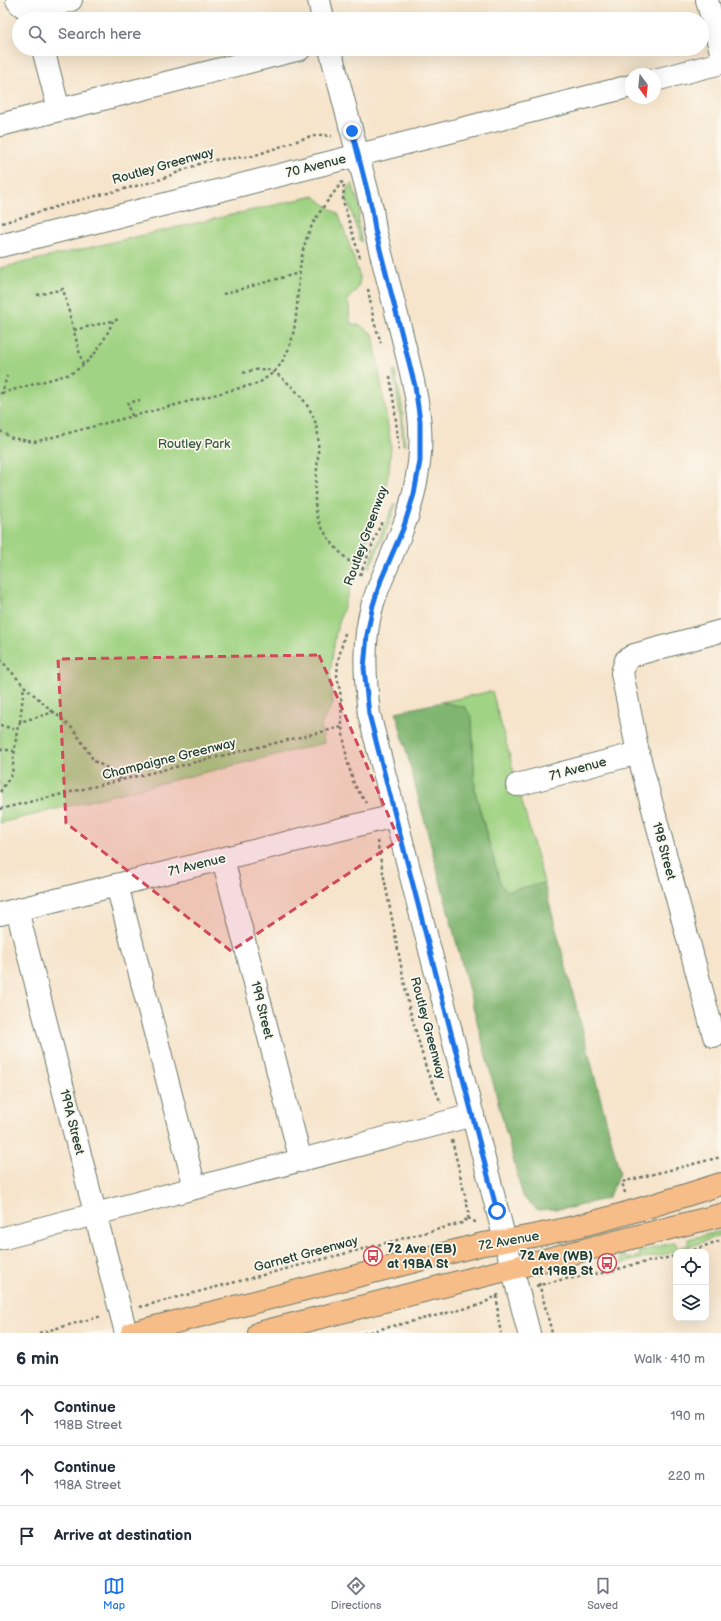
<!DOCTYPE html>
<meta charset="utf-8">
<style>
:root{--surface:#fff;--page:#f2f2f3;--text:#1f2937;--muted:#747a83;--line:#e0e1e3;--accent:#1a73e8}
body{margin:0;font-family:"Balsamiq Sans",sans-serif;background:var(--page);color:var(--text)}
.controls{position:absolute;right:12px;bottom:12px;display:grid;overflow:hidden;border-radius:8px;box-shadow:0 4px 16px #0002}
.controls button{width:36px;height:36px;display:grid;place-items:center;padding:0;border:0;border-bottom:1px solid var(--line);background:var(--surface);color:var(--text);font:20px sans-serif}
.compass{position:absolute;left:625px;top:68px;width:36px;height:36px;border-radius:50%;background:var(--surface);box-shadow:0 4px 16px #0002;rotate:165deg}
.stop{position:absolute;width:12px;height:12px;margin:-9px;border:3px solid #1a73e8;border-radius:50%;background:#fff}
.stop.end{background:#1a73e8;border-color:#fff;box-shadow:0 1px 4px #0008}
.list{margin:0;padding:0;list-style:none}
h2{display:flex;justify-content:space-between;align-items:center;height:52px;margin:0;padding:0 16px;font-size:17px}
h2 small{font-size:13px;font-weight:400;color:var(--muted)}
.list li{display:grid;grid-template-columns:26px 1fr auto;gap:12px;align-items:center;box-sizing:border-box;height:60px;padding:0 16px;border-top:1px solid var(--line)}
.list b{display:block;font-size:15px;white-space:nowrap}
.list p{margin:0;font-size:13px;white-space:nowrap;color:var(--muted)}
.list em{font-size:13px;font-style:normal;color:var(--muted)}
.icon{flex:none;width:22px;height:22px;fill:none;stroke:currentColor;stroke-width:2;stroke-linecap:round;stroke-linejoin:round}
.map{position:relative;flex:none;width:721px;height:1333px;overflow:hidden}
.search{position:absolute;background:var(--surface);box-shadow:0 4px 16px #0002;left:12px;right:12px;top:12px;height:44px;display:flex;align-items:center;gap:10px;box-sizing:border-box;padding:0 14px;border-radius:22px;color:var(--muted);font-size:15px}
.sheet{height:232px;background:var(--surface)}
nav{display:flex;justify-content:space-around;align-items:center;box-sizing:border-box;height:56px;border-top:1px solid var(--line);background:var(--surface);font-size:11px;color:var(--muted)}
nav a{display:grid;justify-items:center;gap:2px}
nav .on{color:var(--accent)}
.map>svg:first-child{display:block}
.green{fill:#a0d383;stroke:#60885c}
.forest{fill:#80b571;stroke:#507952}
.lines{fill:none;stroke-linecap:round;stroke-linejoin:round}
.minor-casing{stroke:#6a7769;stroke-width:24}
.major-casing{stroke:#6a7769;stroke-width:24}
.path{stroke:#6a7769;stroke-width:2.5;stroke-dasharray:3 3;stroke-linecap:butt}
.minor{stroke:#fff;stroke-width:22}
.major{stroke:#f7bd88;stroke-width:22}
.route{stroke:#1a73e8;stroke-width:5}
.marked{fill:#d1495b;fill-opacity:0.2;stroke:#d1495b;stroke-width:3;stroke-dasharray:8 5;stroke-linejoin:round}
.labels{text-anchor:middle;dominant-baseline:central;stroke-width:3.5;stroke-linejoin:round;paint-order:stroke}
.street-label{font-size:13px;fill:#1f3d34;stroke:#fbf7ec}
.park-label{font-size:13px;fill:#395b44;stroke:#fbf7ec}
.poi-label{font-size:13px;font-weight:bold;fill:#1f3d34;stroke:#fbf7ec;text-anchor:start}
</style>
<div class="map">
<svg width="721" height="1333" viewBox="0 0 721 1333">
<rect width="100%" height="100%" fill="#fbf7ec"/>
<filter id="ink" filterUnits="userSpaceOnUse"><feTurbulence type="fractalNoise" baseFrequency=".025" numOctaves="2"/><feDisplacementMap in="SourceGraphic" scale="8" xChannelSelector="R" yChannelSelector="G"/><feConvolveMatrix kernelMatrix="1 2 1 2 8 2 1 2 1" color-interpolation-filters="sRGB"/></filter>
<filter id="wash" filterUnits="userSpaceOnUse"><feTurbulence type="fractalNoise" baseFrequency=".012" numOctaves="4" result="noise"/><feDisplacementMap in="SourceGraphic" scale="16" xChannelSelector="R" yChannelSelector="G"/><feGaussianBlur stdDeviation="0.9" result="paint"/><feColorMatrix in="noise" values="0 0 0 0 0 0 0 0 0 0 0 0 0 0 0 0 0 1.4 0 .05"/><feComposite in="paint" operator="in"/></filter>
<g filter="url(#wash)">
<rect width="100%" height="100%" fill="#f6e4cb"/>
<!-- green -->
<g class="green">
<polygon points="352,183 360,208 358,224 362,241 360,241 351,210 346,199 346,191"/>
<path d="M314 196 339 215 360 277C360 288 354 293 347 300L349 306 350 323 361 326 373 334 391 445 389 471 383 498 356 568 336 632 330 673 333 703 321 725 324 743 0 823V268Z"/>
<polygon points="393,371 395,371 402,406 405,445 403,445 400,414"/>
<polygon points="395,503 396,504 389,524 370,567 368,567 380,536"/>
<polygon points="492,691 544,883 507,891 501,886 499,879 475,791 472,718 442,702"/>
<path d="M721 1231V1235C705 1240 690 1248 674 1252 656 1257 639 1258 621 1264L620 1257 625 1255 627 1259 640 1256 639 1252 675 1242 678 1248 689 1245 688 1239Z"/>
</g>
<!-- forest -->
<polygon class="forest" points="442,702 465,707 472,718 475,791 484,826 501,885 507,891 544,883 620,1173 608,1198 570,1208 538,1210 523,1197 396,712"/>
</g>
<g filter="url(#ink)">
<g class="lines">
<defs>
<g id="minor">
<path d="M17 0C26 17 56 4 71 0"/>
<polyline points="319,0 323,19"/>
<polyline points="707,0 721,52"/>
<path d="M330 49 372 209 375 230C384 265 393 300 402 335 412 377 425 420 419 463 416 486 411 509 402 530 393 555 381 578 373 603 362 640 365 677 369 714L529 1333"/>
<polyline points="655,80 721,63"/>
<polyline points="59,110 300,49"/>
<polyline points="0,125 59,110 43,49"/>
<polyline points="0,246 631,86"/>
<polyline points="517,785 638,753"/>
<polyline points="223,859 301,1161"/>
<polyline points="117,885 195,1188"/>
<polyline points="17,910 126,1333"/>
<polyline points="0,914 394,816"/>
<polyline points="714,1036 638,753 622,673 626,660 634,655 721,631"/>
<polyline points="0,1239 473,1115"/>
</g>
<g id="major">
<path d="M132 1333 483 1244C564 1234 643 1209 721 1184"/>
<polyline points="259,1333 721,1215"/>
</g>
</defs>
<!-- minor casing -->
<use href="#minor" class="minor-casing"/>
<!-- major casing -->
<use href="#major" class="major-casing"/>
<!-- path -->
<g class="path">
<polyline points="344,185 343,201 360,258"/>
<polyline points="2,223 72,202 156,181 204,162 215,160 253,156 308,137 321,135 332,136"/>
<polyline points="368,289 374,322 381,343"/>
<polyline points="223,294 299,273"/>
<polyline points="37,295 63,289 83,366"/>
<polyline points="74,330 120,319"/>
<path d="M243 373C266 366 271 368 289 384 303 397 317 416 318 436 319 451 317 467 316 482 315 493 314 504 317 515 324 539 343 556 361 572"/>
<polyline points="390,376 395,411 399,451"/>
<polyline points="0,393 2,393 7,376"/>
<path d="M2 393 70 374C92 362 103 344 113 321"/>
<polyline points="132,416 128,403 140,400"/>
<path d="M0 431 12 438 34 442 259 383C264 379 269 376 274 372 306 339 292 281 306 240 313 218 329 199 343 181"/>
<polyline points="360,575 382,521"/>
<polyline points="345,633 338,661 337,676 341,697 342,727 347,760 354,784 366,803"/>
<polyline points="0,659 24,686 53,712"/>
<polyline points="20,722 24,686"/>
<polyline points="0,725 17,730"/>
<polyline points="0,749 14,751"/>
<polyline points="0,792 12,774 17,730 20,722 54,712 74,730 94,761 115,772 122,780"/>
<polyline points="0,809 342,727"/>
<polyline points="377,841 409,1007 427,1071 441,1103"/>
<polyline points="452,1140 469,1213 468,1218"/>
<polyline points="625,1193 622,1182 721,1157"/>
<polyline points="468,1218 477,1223"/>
<polyline points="688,1252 721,1240"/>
<polyline points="539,1283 552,1333"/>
<polyline points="536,1286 560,1280 608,1272 632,1265 676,1256"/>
<polyline points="497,1296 498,1318 501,1333"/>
<polyline points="140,1307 462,1223 468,1218"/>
<polyline points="39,1333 102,1316"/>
<polyline points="364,1333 480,1305 500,1294"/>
</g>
<!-- minor -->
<use href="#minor" class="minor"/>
<!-- major -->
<use href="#major" class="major"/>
</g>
</g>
<g class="lines" filter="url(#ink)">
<!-- route -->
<polyline class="route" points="352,131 372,209 375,230 415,386 420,421 420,461 414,494 403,529 381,580 373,605 367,635 364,668 369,714 497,1211"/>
</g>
<!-- marked area -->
<path class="marked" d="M319 655 399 840 231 951 66 823 58 659Z"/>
<!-- icons -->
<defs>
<symbol id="bus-ring" viewBox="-11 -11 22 22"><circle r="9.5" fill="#fbf7ec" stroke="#d1495b" stroke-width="1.5"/><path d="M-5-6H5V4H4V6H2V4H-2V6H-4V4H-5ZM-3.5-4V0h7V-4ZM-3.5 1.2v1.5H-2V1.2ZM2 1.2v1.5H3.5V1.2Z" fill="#d1495b"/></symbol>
</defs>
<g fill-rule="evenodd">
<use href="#bus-ring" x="362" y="1245" width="22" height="22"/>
<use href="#bus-ring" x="596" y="1252" width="22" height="22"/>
</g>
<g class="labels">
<!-- street labels -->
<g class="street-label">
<text transform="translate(163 166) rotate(-16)">Routley Greenway</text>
<text transform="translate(316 166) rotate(-14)">70 Avenue</text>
<text transform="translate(366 536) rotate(-70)">Routley Greenway</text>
<text transform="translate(169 759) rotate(-14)">Champaigne Greenway</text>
<text transform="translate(578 769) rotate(-15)">71 Avenue</text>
<text transform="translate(664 851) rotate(75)">198 Street</text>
<text transform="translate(197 865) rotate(-14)">71 Avenue</text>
<text transform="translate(262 1010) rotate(76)">199 Street</text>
<text transform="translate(428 1028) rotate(75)">Routley Greenway</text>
<text transform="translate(72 1122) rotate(76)">199A Street</text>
<text transform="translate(509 1241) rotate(-10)">72 Avenue</text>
<text transform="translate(306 1254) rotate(-15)">Garnett Greenway</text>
</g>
<!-- park labels -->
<g class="park-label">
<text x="194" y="444">Routley Park</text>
</g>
<!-- poi labels -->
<g class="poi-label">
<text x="387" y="1249">72 Ave (EB)<tspan x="387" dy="15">at 19BA St</tspan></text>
<text x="593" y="1256" text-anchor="end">72 Ave (WB)<tspan x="593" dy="15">at 198B St</tspan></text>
</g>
</g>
</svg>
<div class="controls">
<button><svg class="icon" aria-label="locate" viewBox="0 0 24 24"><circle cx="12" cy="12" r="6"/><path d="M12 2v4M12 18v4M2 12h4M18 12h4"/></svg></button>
<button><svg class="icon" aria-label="layers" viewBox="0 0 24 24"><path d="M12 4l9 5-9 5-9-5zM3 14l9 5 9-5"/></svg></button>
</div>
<svg class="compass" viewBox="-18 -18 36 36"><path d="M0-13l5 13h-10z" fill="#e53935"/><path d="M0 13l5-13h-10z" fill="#747a83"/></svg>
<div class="stop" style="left:497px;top:1211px"></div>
<div class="stop end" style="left:352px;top:131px"></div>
<div class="search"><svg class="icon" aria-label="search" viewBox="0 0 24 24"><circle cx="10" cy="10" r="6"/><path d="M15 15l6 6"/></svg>Search here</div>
</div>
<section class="sheet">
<h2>6 min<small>Walk · 410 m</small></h2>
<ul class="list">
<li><svg class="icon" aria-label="ahead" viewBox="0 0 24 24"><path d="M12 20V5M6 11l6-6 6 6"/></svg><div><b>Continue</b><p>198B Street</p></div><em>190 m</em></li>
<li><svg class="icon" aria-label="ahead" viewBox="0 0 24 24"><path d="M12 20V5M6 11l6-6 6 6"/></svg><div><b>Continue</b><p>198A Street</p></div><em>220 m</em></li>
<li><svg class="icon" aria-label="arrive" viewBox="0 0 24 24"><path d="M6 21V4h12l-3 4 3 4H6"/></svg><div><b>Arrive at destination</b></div></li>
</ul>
</section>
<nav>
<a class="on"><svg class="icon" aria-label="map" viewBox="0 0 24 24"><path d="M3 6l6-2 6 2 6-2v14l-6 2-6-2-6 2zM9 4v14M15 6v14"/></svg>Map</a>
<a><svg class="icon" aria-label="directions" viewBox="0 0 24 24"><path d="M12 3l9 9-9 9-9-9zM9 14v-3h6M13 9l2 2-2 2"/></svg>Directions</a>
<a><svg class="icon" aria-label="saved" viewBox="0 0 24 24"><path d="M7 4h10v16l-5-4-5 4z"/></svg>Saved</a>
</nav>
